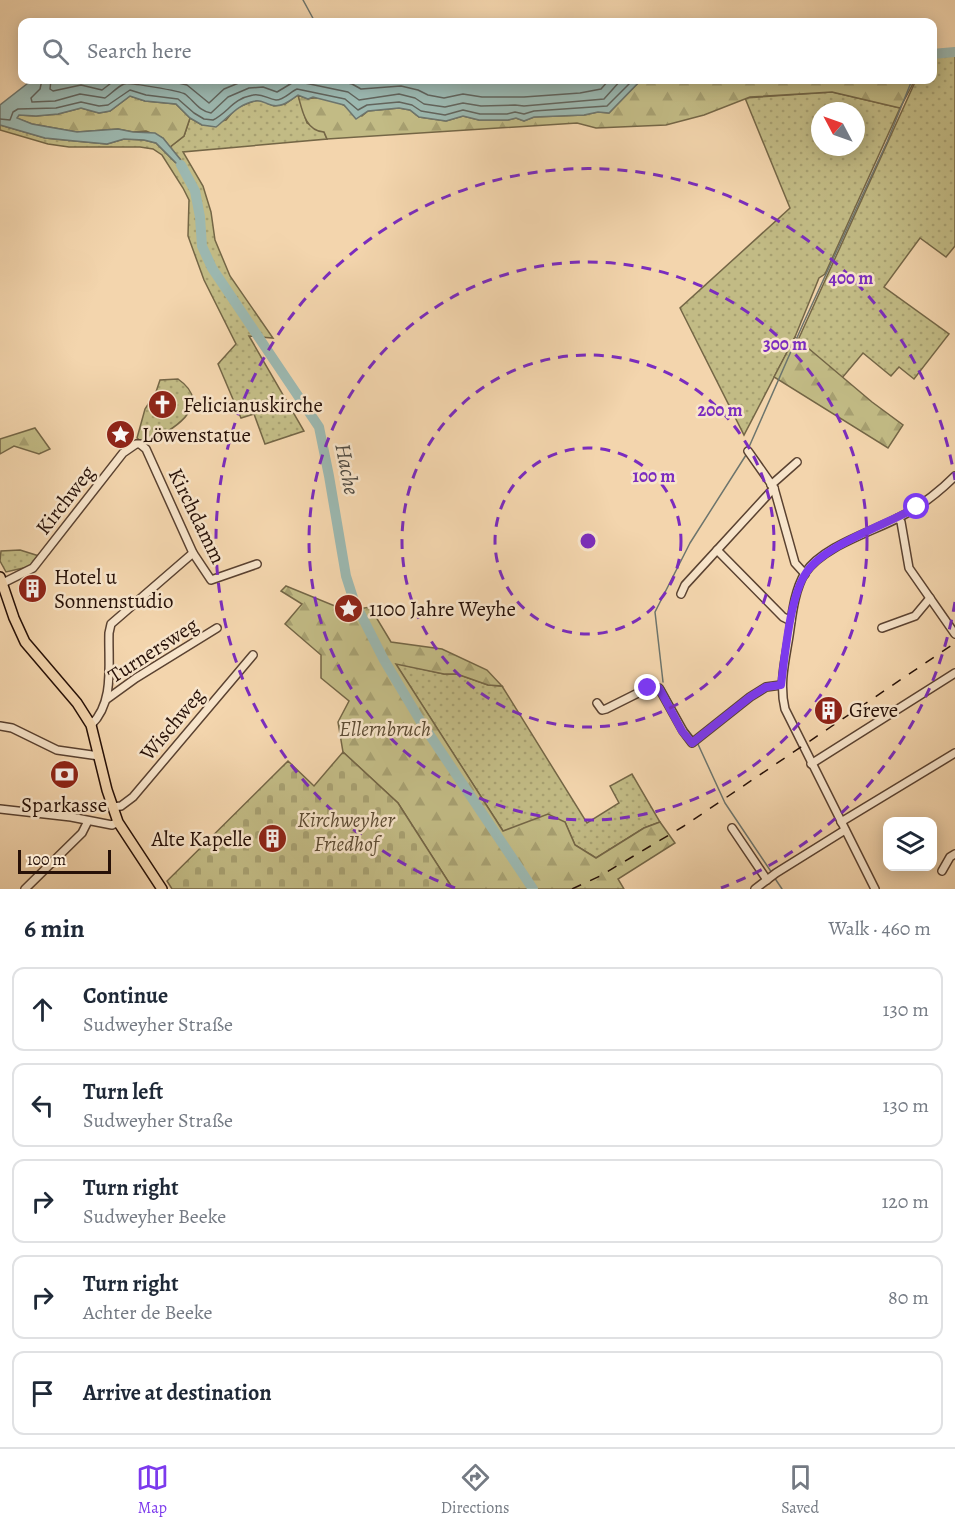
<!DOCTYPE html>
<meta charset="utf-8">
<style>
:root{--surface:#fff;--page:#f6f6f7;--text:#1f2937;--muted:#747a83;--line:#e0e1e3;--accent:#7c3aed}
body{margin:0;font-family:Alegreya,serif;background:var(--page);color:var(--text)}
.controls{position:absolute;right:18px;bottom:18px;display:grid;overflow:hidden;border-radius:12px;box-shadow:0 3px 15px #0003}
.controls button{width:54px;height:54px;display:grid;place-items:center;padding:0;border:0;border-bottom:2px solid var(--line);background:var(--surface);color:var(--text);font:30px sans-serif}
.compass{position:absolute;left:811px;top:102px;width:54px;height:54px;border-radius:50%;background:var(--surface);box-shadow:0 3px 15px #0003;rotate:311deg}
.scale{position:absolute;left:18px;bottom:15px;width:93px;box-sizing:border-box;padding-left:6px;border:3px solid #271108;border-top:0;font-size:16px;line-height:21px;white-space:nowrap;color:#271108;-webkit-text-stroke:4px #f7e4ca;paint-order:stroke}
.stop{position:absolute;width:18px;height:18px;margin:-14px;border:4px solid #7c3aed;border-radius:50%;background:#fff}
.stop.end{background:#7c3aed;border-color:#fff;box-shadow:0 2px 6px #0008}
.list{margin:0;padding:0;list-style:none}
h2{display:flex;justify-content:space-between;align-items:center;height:78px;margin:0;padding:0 24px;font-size:26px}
h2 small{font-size:20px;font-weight:400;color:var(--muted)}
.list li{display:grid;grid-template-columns:39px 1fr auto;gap:18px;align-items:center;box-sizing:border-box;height:84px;margin:0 12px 12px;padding:0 12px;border:2px solid var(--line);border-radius:12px}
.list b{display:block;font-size:22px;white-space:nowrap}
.list p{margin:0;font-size:20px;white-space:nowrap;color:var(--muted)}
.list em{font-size:20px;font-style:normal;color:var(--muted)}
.icon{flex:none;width:33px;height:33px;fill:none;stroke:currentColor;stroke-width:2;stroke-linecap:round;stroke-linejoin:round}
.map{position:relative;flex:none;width:955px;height:889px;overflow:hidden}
.search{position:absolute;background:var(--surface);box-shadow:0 3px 15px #0003;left:18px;right:18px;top:18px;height:66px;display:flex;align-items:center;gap:15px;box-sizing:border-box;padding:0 21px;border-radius:12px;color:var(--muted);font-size:22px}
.sheet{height:558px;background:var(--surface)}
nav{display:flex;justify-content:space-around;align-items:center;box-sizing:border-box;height:84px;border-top:2px solid var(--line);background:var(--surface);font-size:16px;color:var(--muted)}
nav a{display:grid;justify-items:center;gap:3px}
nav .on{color:var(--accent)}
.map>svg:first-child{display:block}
.grass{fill:url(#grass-dots);stroke:#746646;stroke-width:1.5;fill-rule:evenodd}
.forest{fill:url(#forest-firs);stroke:#746646;stroke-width:1.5}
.cemetery{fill:url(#cemetery-stones);stroke:#746646;stroke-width:1.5}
.water{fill:#9cb8b0;stroke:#6d756d;stroke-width:1.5}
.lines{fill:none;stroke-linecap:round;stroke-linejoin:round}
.shore{stroke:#62645c;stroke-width:1.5}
.stream{stroke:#6d756d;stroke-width:1.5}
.river{stroke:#9cb8b0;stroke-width:10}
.minor-casing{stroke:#5a4231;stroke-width:10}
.major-casing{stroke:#271108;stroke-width:12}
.minor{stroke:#f7e4ca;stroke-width:7}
.major{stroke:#f3d5ad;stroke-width:9}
.rail{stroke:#271108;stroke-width:1.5;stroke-dasharray:10 10;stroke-linecap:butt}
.route{stroke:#7c3aed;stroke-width:8}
.ring{fill:none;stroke:#7b2cbf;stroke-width:3;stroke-dasharray:10 8}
.labels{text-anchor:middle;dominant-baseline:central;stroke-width:5;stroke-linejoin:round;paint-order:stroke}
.poi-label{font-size:21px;fill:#271108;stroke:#f7e4ca;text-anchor:start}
.street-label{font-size:21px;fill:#271108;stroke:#f7e4ca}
.park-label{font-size:21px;font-style:italic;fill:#5d4c34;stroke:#f7e4ca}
.water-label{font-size:22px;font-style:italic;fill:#504b43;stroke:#f7e4ca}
.centre{fill:#7b2cbf;stroke:#f7e4ca;stroke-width:3}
.ring-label{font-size:18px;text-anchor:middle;font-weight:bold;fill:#7b2cbf;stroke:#f7e4ca;stroke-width:5;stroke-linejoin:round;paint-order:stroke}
</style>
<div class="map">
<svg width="955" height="889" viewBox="0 0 955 889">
<defs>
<pattern id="grass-dots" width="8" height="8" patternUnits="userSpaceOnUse" patternTransform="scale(1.5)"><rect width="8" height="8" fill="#c2bb85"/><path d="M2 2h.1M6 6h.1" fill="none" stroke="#a7a071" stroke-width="1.8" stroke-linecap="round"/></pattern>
<pattern id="forest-firs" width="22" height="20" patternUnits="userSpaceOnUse" patternTransform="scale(1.5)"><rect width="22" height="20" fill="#c2bb85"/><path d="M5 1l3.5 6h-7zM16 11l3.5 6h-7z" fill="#a7a071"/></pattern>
<pattern id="cemetery-stones" width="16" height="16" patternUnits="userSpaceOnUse" patternTransform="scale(1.5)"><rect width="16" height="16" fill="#c2bb85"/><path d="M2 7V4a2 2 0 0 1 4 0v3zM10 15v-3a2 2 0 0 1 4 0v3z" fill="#a7a071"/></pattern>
</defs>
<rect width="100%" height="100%" fill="#f3d5ad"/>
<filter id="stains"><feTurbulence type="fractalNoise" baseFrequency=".00333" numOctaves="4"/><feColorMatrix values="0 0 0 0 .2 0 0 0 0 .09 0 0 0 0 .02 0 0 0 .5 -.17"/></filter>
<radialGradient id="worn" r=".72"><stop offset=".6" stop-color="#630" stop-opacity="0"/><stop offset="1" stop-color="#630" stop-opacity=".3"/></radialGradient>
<!-- grass -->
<g class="grass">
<polygon points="955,56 955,246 946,257 920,238 884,287 949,334 914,379 899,367 891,376 863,353 842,378 798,340 916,80 932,80 933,57"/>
<path d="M832 92 900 108 825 274 819 278 795 337 744 435 680 308 790 208 745 98ZM820 111H856V147H820Z"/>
<polygon points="298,95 307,123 324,132 327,139 183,152 203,186 211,212 215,240 230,276 273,338 249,336 304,431 265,444 254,414 241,418 218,364 236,344 204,280 188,236 189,200 183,188 162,155 153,149 140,147 69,147 48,144 0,130 0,125 45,138 75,141 107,144 124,139 144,140 156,143 175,162 180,159 170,147 184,136 190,118 202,125 226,120 236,108 254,101 261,100 274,106 285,104"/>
<path d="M178 379C217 406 169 433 143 443L137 438 145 409 156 392 160 380Z"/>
<polygon points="20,550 39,556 32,566 6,572 0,561 1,551"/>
<polygon points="395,663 444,674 457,674 488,685 502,686 587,823 619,803 610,786 632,774 660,822 644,828 596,858 575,845 565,822 503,831"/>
</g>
<!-- forest -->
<g class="forest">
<path d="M641 80H915L900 108 832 92 750 97 704 115 666 125 596 128 577 123 327 139 324 132C305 131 302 109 298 95L308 99C316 96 338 101 345 106 352 111 354 113 362 116L368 111 399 108 410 110 419 117 446 121 463 116 479 120H508L516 118 524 121 534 117 584 115 598 112 609 113Z"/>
<polygon points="130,96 145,101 176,104 190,118 184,136 170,147 163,138 146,131 133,132 118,129 77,132 32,124 16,118 18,115 36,116 58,114 81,108 99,113 110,111"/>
<polygon points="795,337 872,402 903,425 888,448 774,377"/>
<polygon points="35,428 50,449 39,454 14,446 0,454 0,439"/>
<polygon points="286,586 347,611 370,607 391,642 442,649 487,670 502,686 488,685 457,674 444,674 396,664 503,831 548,814 565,822 575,845 596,858 644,828 660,822 675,843 618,879 624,889 453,889 398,803 343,752 338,722 349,701 321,678 321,655 285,624 302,604 281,591"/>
</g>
<!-- cemetery -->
<polygon class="cemetery" points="343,752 398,803 453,889 172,889 167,881 288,761 314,786"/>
<!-- water -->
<path class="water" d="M32 80H641L609 113 598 112 584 115 534 117 524 121 516 118 508 120H479L463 116 446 121 419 117 410 110 399 108 368 111 356 119 344 105 313 97 308 99 298 95C288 102 280 109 268 104 263 102 260 100 255 101 238 104 229 117 216 127L202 125 190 118 176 104 145 101 130 96 110 111 99 113 81 108 58 114 36 116 19 115 17 118 32 124 77 132 118 129 133 132 155 133 163 138 180 159 187 169 189 176 156 143 144 140 124 139 107 144 75 141 45 138 0 125V105Z"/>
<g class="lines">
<!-- shore -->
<g class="shore">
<path d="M42 80 40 89 31 98 32 102 55 101 80 94 105 98C111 94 117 87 124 84 128 82 180 91 185 94 194 101 199 111 211 113L228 97 249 88 263 87 277 92 292 83 300 82 348 92 359 100 399 94 415 98 424 104 445 107 463 103 481 106 515 105 524 106 604 99 621 80"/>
<polyline points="51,80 50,89 53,91 81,85 102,90 115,80"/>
<polyline points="165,80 187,85 209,103 224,89 246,80"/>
<polyline points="335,80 352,84 361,89 401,86 418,90 428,95 444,98 463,94 482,97 524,97 580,93 601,89 609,80"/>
<path d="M0 119 10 120 13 112 18 109 56 108 81 102 99 106 108 105 130 90 146 95 178 99 194 113 204 119 213 120C229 112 232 99 253 95 262 93 268 99 276 100 284 100 290 92 297 89L345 99 358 110 367 105 399 102 412 105 421 111 445 115 463 110 480 114H507L515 112 524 114 534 111 607 106 633 80"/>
</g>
<!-- stream -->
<g class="stream">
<polyline points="303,0 315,22"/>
<polyline points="749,447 803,324 887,142 912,80"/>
<polyline points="663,682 655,612 690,543 746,455"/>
<polyline points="664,688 685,727 694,738"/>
<polyline points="697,742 725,803 772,873"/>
<polyline points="774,877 782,889"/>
</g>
<!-- river -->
<g class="river">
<polyline points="932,54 955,52"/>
<polyline points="181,165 195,191 200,217 202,246 212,268 319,427 329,476 346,576 354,601 384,660 421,722 533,889"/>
</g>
<defs>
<g id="minor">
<polyline points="748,451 774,488 795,563 805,574"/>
<polyline points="771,485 797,462"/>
<polyline points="898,518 901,522 909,568 955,634"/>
<polyline points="717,550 783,617 791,621"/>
<polyline points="3,583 33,568 123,453 136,444 140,444 146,449 193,553 211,580 257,564"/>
<polyline points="681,594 685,585 774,488"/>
<polyline points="882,628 915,616 930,598"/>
<polyline points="107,699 136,678 217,628"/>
<polyline points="597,703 602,710 606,709 648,688 659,688 683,731 692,743 750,697 766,687 781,685"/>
<path d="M91 725C115 702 108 664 109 633L111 624 193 553"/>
<polyline points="0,726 12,728 57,750 99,756"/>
<polyline points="811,764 955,673"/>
<polyline points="112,807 121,806 133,797 253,655"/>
<polyline points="0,809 71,817 112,825 118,822"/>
<polyline points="841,822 955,753"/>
<polyline points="732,828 767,880"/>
<polyline points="942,871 950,857 955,854"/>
<polyline points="25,889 82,833 88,821"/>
<polyline points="755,889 776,873 845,830"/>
<path d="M875 889 785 709C779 684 785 661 789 636 792 616 794 591 805 573 823 546 872 532 900 517 921 506 938 493 955 476"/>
</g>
<polyline id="major" points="0,577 14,618 25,642 77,703 91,725 107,790 118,822 162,889"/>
</defs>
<!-- minor casing -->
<use href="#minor" class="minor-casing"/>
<!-- major casing -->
<use href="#major" class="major-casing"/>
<!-- minor -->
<use href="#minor" class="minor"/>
<!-- major -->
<use href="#major" class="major"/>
<!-- rail -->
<polyline class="rail" points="572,889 600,876 684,826 955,643"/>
</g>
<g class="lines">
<!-- route -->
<path class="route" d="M648 688H659L682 731 692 743 750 697 766 687 781 685C785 655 790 596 806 573 824 545 888 524 917 507"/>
</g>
<!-- distance rings -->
<g class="ring">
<circle cx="588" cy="541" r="93"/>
<circle cx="588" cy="541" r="186"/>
<circle cx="588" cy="541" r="279"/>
<path d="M955 602A372 372 0 0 1 721 888M455 888A372 372 0 1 1 955 480"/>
</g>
<!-- icons -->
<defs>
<symbol id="church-disc" viewBox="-11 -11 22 22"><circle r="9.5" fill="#8f2418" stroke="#f7e4ca"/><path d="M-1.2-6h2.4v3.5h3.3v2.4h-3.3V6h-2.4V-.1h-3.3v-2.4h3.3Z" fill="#fff"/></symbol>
<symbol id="sight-disc" viewBox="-11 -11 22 22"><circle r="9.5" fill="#8f2418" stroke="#f7e4ca"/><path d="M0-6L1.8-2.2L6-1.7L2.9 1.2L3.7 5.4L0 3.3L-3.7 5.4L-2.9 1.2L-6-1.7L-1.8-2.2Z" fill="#fff"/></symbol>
<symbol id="building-disc" viewBox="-11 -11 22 22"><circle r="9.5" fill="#8f2418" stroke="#f7e4ca"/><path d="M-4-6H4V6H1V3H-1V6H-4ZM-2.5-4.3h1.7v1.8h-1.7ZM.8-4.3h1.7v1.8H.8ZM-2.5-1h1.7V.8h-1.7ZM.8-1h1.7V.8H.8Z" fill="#fff"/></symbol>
<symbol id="bank-disc" viewBox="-11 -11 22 22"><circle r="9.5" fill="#8f2418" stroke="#f7e4ca"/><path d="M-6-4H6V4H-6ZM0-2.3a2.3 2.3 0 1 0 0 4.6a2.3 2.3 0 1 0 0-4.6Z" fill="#fff"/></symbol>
</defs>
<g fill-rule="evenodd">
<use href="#church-disc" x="146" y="388" width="33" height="33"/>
<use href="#sight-disc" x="104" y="418" width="33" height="33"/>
<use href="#building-disc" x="16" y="572" width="33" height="33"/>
<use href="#sight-disc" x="332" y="592" width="33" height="33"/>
<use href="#building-disc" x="812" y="694" width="33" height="33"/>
<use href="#bank-disc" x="48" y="758" width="33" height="33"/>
<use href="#building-disc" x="256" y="822" width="33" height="33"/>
</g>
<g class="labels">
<!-- poi labels -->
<g class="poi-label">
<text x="183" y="405">Felicianuskirche</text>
<text x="142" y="435">Löwenstatue</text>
<text x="54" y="577">Hotel u<tspan x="54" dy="24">Sonnenstudio</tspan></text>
<text x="369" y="609">1100 Jahre Weyhe</text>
<text x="849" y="710">Greve</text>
<text x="64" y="805" text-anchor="middle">Sparkasse</text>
<text x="252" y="839" text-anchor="end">Alte Kapelle</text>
</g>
<!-- street labels -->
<g class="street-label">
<text transform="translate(65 500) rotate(-52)">Kirchweg</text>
<text transform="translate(197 516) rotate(64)">Kirchdamm</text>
<text transform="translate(153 650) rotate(-33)">Turnersweg</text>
<text transform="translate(172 724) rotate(-50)">Wischweg</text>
</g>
<!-- park labels -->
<g class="park-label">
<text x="385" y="729">Ellernbruch</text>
<text x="346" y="820">Kirchweyher<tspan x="346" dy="24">Friedhof</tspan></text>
</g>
<!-- water labels -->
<g class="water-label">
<text transform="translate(347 469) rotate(79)">Hache</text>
</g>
</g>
<circle cx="588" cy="541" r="9" class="centre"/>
<g class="ring-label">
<text x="851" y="284">400 m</text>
<text x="785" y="350">300 m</text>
<text x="720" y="416">200 m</text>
<text x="654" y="482">100 m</text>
</g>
<rect width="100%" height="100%" filter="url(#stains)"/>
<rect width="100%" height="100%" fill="url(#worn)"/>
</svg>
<div class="controls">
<button><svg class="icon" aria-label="layers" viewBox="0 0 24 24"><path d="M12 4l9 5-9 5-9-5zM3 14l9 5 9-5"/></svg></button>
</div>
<svg class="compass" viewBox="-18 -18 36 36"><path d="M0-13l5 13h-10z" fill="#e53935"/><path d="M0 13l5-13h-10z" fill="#747a83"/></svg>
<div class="scale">100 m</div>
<div class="stop" style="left:917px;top:507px"></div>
<div class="stop end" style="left:648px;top:688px"></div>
<div class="search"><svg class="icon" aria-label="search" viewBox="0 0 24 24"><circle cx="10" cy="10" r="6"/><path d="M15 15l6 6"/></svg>Search here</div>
</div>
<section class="sheet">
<h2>6 min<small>Walk · 460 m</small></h2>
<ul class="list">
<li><svg class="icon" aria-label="ahead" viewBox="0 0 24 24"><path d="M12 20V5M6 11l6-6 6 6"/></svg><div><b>Continue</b><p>Sudweyher Straße</p></div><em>130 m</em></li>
<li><svg class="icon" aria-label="left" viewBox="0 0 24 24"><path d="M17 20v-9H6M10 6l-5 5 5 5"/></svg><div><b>Turn left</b><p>Sudweyher Straße</p></div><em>130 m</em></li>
<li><svg class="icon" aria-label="right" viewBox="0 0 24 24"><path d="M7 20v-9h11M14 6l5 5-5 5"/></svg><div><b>Turn right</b><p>Sudweyher Beeke</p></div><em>120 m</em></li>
<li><svg class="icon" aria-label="right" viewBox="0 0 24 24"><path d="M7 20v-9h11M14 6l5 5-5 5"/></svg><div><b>Turn right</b><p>Achter de Beeke</p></div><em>80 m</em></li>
<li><svg class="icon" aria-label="arrive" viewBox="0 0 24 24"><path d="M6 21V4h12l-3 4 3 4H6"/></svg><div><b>Arrive at destination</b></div></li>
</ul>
</section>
<nav>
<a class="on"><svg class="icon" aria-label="map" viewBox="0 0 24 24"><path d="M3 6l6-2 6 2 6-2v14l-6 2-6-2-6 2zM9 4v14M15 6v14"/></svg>Map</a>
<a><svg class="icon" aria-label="directions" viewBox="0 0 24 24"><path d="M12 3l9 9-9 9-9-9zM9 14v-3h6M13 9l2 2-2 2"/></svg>Directions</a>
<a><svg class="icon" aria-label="saved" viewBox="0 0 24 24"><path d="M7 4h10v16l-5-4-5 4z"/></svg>Saved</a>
</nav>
